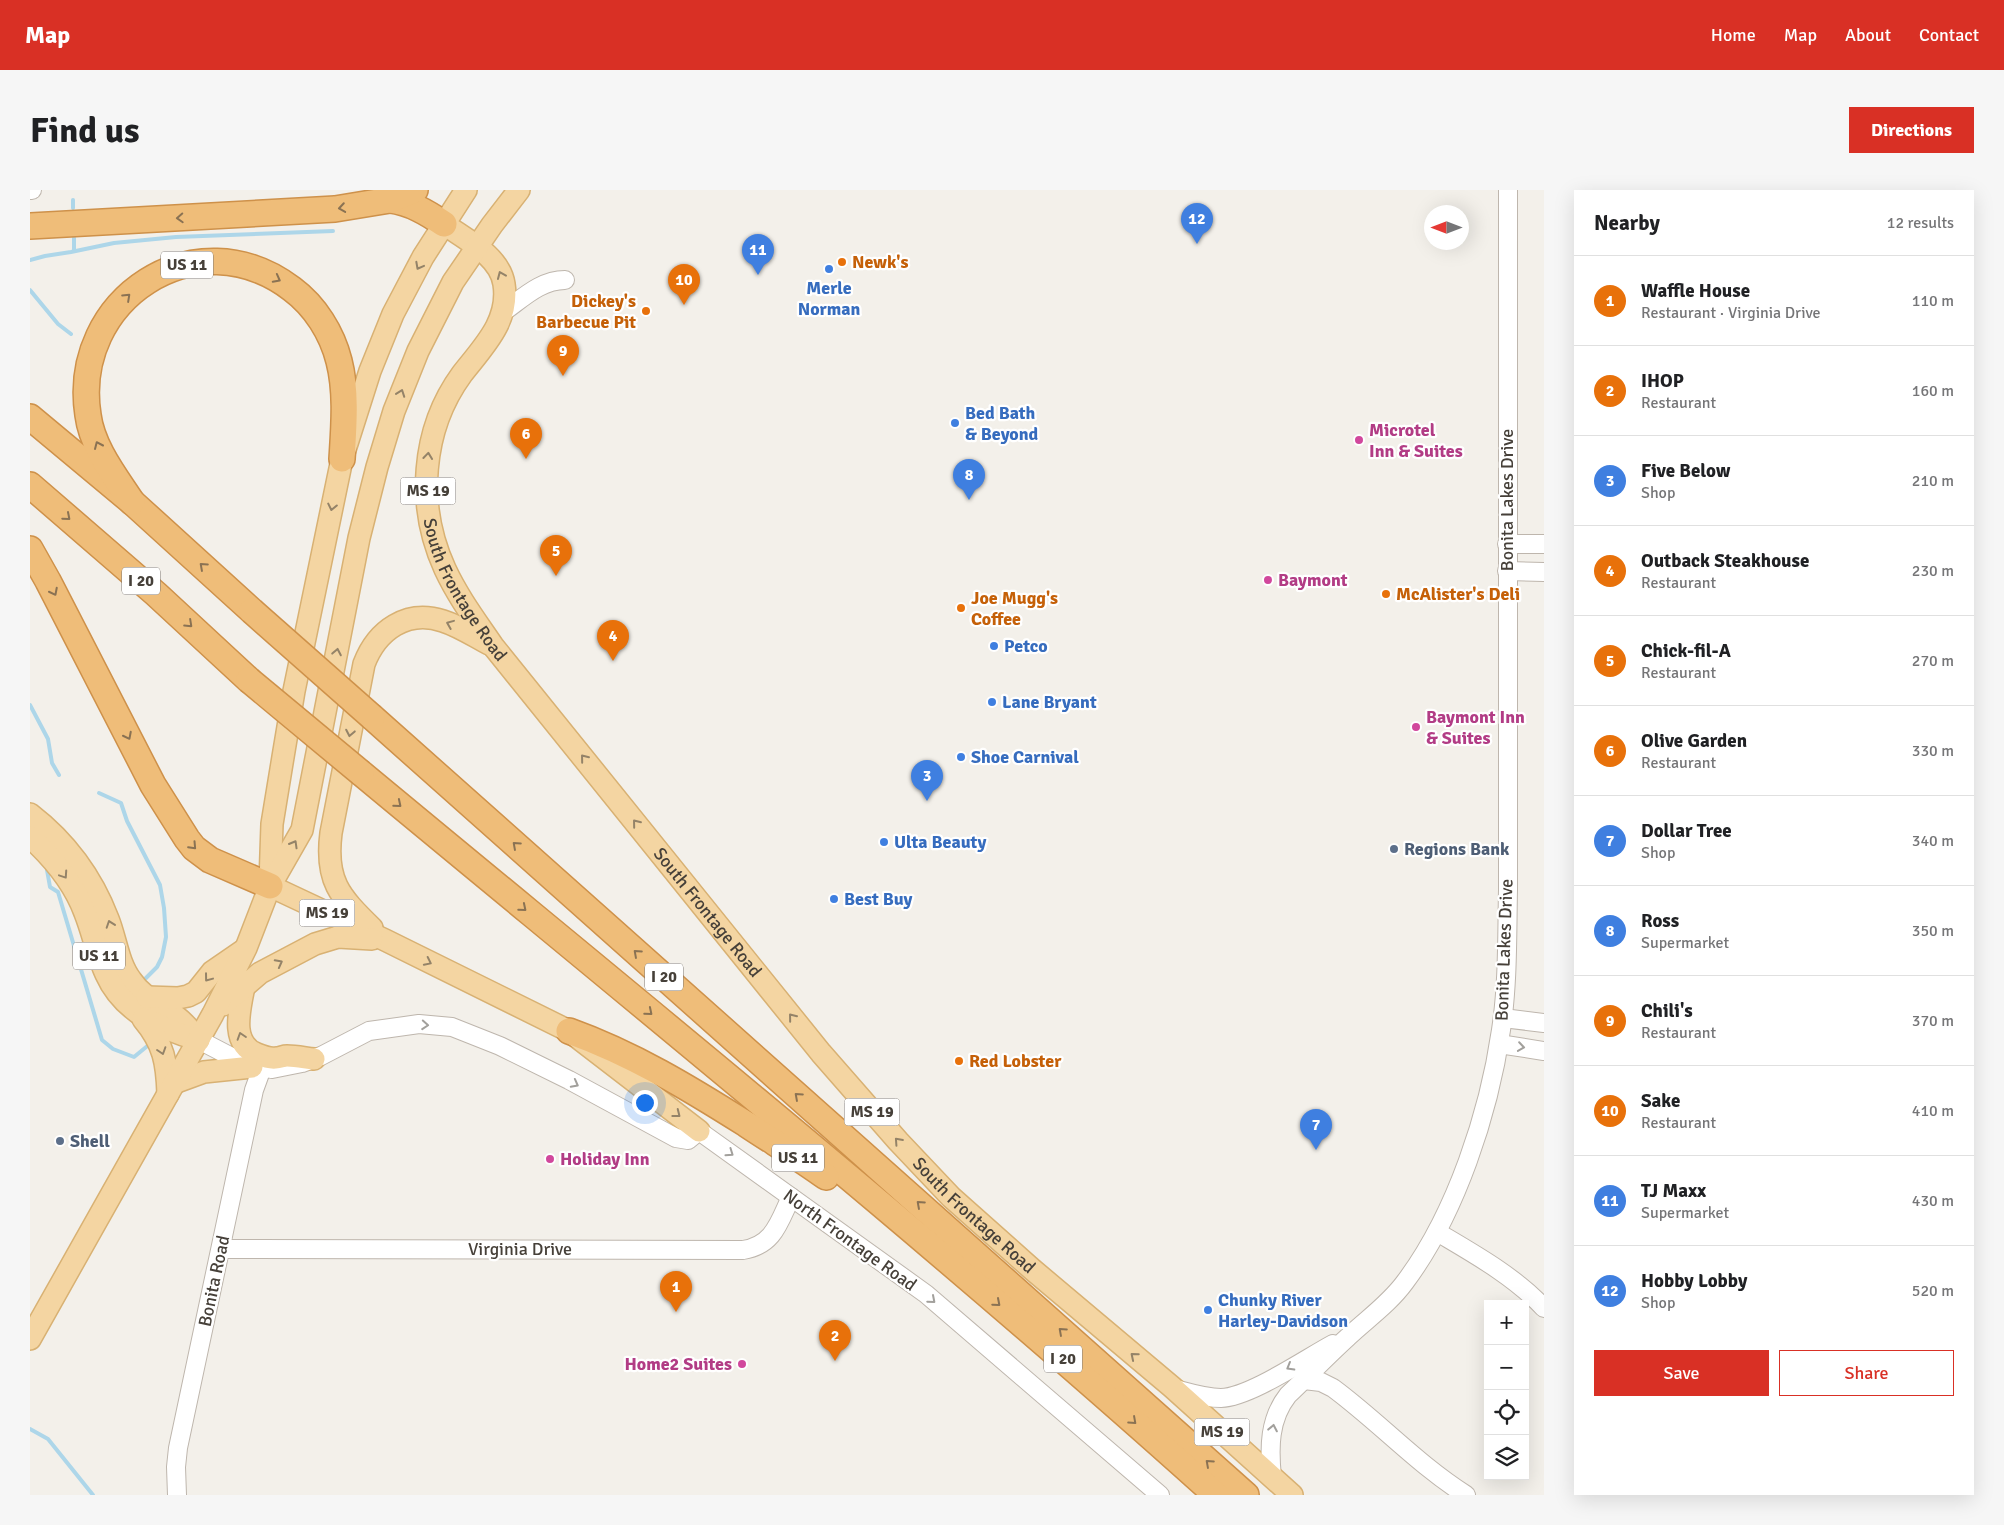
<!DOCTYPE html>
<meta charset="utf-8">
<style>
:root{--surface:#fff;--page:#f6f6f6;--text:#202124;--muted:#757577;--line:#e0e0e0;--accent:#d93025}
body{margin:0;font-family:Signika,sans-serif;background:var(--page);color:var(--text)}
.controls{position:absolute;right:15px;bottom:15px;display:grid;overflow:hidden;border-radius:0px;box-shadow:0 5px 20px #0002}
.controls button{width:45px;height:45px;display:grid;place-items:center;padding:0;border:0;border-bottom:1px solid var(--line);background:var(--surface);color:var(--text);font:25px sans-serif}
.compass{position:absolute;left:1394px;top:15px;width:45px;height:45px;border-radius:50%;background:var(--surface);box-shadow:0 5px 20px #0002;rotate:270deg}
.you{position:absolute;left:614px;top:912px;width:18px;height:18px;margin:-12px;border:4px solid #fff;border-radius:50%;background:#1a73e8;box-shadow:0 0 0 8px #1a73e833}
.badge{display:grid;place-items:center;width:32px;height:32px;border-radius:50%;background:var(--accent);color:#fff;font-size:16px;font-weight:700}
.pin{position:absolute;translate:-50% -41px;filter:drop-shadow(0 1px 2px #0008)}
.pin::after{content:'';position:absolute;top:26px;width:18px;height:15px;background:inherit;clip-path:polygon(0 0,100% 0,50% 100%)}
.list{margin:0;padding:0;list-style:none}
h2{display:flex;justify-content:space-between;align-items:center;height:65px;margin:0;padding:0 20px;font-size:21px}
h2 small{font-size:16px;font-weight:400;color:var(--muted)}
.list li{display:grid;grid-template-columns:32px 1fr auto;gap:15px;align-items:center;box-sizing:border-box;height:90px;padding:0 20px;border-top:1px solid var(--line)}
.list b{display:block;font-size:19px;white-space:nowrap}
.list p{margin:0;font-size:16px;white-space:nowrap;color:var(--muted)}
.list em{font-size:16px;font-style:normal;color:var(--muted)}
.actions{display:flex;gap:10px;padding:15px 20px}
.actions a{flex:1;padding:11px 0;border:1px solid var(--accent);border-radius:0px;text-align:center;font-size:18px;color:var(--accent)}
.actions .main{background:var(--accent);color:#fff}
.icon{flex:none;width:28px;height:28px;fill:none;stroke:currentColor;stroke-width:2;stroke-linecap:round;stroke-linejoin:round}
.map{position:relative;flex:none;width:1514px;height:1305px;overflow:hidden;border-radius:0px}
header{display:flex;align-items:center;gap:30px;box-sizing:border-box;height:70px;padding:0 25px;background:var(--accent);color:#fff}
header strong{font-size:24px}
nav{display:flex;gap:28px;margin-inline-start:auto;font-size:18px}
.intro{display:flex;align-items:center;justify-content:space-between;box-sizing:border-box;height:120px;padding:0 30px}
h1{margin:0;font-size:35px}
.button{padding:12px 22px;border-radius:0px;background:var(--accent);color:#fff;font-size:18px;font-weight:700}
main{display:flex;gap:30px;padding:0 30px}
aside{flex:1;background:var(--surface);border-radius:0px;box-shadow:0 5px 20px #0002}
.map>svg:first-child{display:block}
.lines{fill:none;stroke-linecap:round;stroke-linejoin:round}
.stream{stroke:#add6e9;stroke-width:4}
.minor-casing{stroke:#beb6ad;stroke-width:20}
.major-casing{stroke:#d8b173;stroke-width:24}
.highway-casing{stroke:#ce914a;stroke-width:28}
.minor{stroke:#fff;stroke-width:18}
.major{stroke:#f4d5a2;stroke-width:21}
.highway{stroke:#efbd79;stroke-width:25}
.highway-bridge-casing{stroke:#ce914a;stroke-width:28;stroke-linecap:butt}
.highway-bridge{stroke:#efbd79;stroke-width:25}
.oneway{stroke:#8a7253}
.oneway2{stroke:#948368}
.oneway3{stroke:#a2a09c}
.food-dot{fill:#e8710a;stroke:#fff;stroke-width:2}
.shop-dot{fill:#3f7fe0;stroke:#fff;stroke-width:2}
.hotel-dot{fill:#d1479c;stroke:#fff;stroke-width:2}
.service-dot{fill:#5c6f8a;stroke:#fff;stroke-width:2}
.labels{text-anchor:middle;dominant-baseline:central;stroke-width:4.5;stroke-linejoin:round;paint-order:stroke}
.shield{fill:#fff;stroke:#7e7974;stroke-width:1}
.shield-label{font-size:16px;font-weight:bold;fill:#464039}
.food-label{font-size:18px;font-weight:bold;fill:#c56008;stroke:#fff;text-anchor:start}
.shop-label{font-size:18px;font-weight:bold;fill:#366cbe;stroke:#fff;text-anchor:start}
.hotel-label{font-size:18px;font-weight:bold;fill:#b23c85;stroke:#fff;text-anchor:start}
.street-label{font-size:18px;fill:#464039;stroke:#fff}
.service-label{font-size:18px;font-weight:bold;fill:#4e5e75;stroke:#fff;text-anchor:start}
</style>
<header>
<strong>Map</strong>
<nav><a>Home</a><a>Map</a><a>About</a><a>Contact</a></nav>
</header>
<div class="intro"><h1>Find us</h1><a class="button">Directions</a></div>
<main>
<div class="map">
<svg width="1514" height="1305" viewBox="0 0 1514 1305">
<rect width="100%" height="100%" fill="#f3f0ea"/>
<g class="lines">
<!-- stream -->
<g class="stream">
<polyline points="43,10 43,18"/>
<polyline points="44,61 44,48"/>
<polyline points="0,70 15,66 41,62 84,53 146,47 303,41"/>
<polyline points="0,100 28,134 41,144"/>
<polyline points="0,515 18,549 22,573 29,585"/>
<polyline points="69,603 91,613 97,631 130,695 134,718 136,747 132,767 127,777 115,789"/>
<polyline points="17,680 20,697 28,702 72,850 83,859 104,867 121,853"/>
<polyline points="0,1239 18,1249 63,1305"/>
</g>
<defs>
<g id="minor">
<polyline points="0,0 2,0"/>
<path d="M473 122C492 109 510 90 535 90"/>
<polyline points="1477,354 1514,354"/>
<polyline points="1477,381 1514,382"/>
<polyline points="1473,828 1514,833"/>
<polyline points="169,850 217,875 242,879 272,873 291,866 339,841 389,834 422,837 470,856 539,890 646,948 658,950 669,941 896,1104 1130,1305"/>
<polyline points="1469,854 1514,861"/>
<path d="M1407 1042C1444 1064 1484 1086 1514 1118"/>
<path d="M191 1059 713 1060C744 1055 749 1032 761 1007"/>
<path d="M1274 1190 1291 1192 1303 1198C1349 1232 1387 1274 1436 1305"/>
<path d="M1145 1199C1160 1203 1175 1208 1191 1208 1220 1207 1275 1169 1303 1154"/>
<path d="M1242 1287C1239 1258 1239 1229 1258 1205 1278 1186 1297 1166 1318 1147 1337 1129 1359 1114 1375 1092 1426 1024 1459 923 1471 840 1478 794 1477 747 1478 700V0"/>
<polyline points="147,1305 146,1277 148,1258 224,900 232,878"/>
</g>
<g id="major">
<path id="s1" d="M414 34C435 49 470 66 474 94 480 131 453 157 432 184 391 240 386 316 415 379 428 407 446 431 463 456L791 863 868 951 921 1007 1003 1080 1142 1197 1262 1305"/>
<path d="M0 624C35 651 62 687 78 729 86 749 88 773 101 790 113 808 131 815 148 828 156 834 162 843 169 850"/>
<path d="M0 647C23 668 44 693 55 723 63 743 67 765 76 784 93 822 131 839 169 850"/>
<polyline points="240,693 242,634 253,567 264,501 312,269 340,181 363,124 393,67 436,0"/>
<polyline points="240,696 355,750 539,841 669,941"/>
<path d="M342 738C309 706 295 690 301 643L334 474C347 440 377 419 413 431 429 436 444 446 459 454"/>
<path d="M215 791C211 815 198 853 227 864 232 866 240 869 246 868 250 868 253 866 257 866 266 866 275 868 284 869"/>
<polyline points="117,807 148,808 158,806 166,802 182,782 214,760"/>
<polyline points="193,815 230,783 285,754 308,747 342,749"/>
<path d="M113 829C134 854 137 873 138 904"/>
<polyline points="144,893 174,882 222,877"/>
<polyline points="0,1149 183,824 216,758 240,696 272,640 329,348 347,277 364,221 388,161 423,92 462,35 489,0"/>
</g>
<g id="highway">
<path d="M360 10C381 13 396 22 414 34"/>
<polyline points="0,36 305,19 360,10 385,0"/>
<polyline points="0,227 102,312 222,421"/>
<polyline points="0,295 126,404 219,490"/>
<path d="M102 312C85 286 62 257 58 225 40 109 166 26 262 99 285 116 302 143 309 171 317 202 314 237 312 269"/>
<polyline points="0,359 18,391 123,595 157,649 164,658 180,670 240,696"/>
<polyline points="342,527 1216,1305"/>
<path d="M331 583C618 821 909 1056 1186 1305"/>
<path d="M539 841C603 864 659 898 716 934 743 952 770 968 796 987"/>
</g>
</defs>
<!-- minor casing -->
<use href="#minor" class="minor-casing"/>
<!-- major casing -->
<use href="#major" class="major-casing"/>
<!-- highway casing -->
<use href="#highway" class="highway-casing"/>
<!-- minor -->
<use href="#minor" class="minor"/>
<!-- major -->
<use href="#major" class="major"/>
<!-- highway -->
<use href="#highway" class="highway"/>
<defs>
<g id="highway-bridge">
<polyline points="222,421 342,527"/>
<polyline points="219,490 331,583"/>
</g>
</defs>
<!-- highway-bridge casing -->
<use href="#highway-bridge" class="highway-bridge-casing"/>
<!-- highway-bridge -->
<use href="#highway-bridge" class="highway-bridge"/>
</g>
<!-- one-way arrows -->
<defs><path id="oneway-chevron" d="M-2-3.5L2.5 0L-2 3.5" fill="none" stroke-width="1.6" stroke-linecap="round" stroke-linejoin="round" transform="scale(1.25)"/></defs>
<g class="oneway">
<use href="#oneway-chevron" transform="translate(312 18) rotate(171)"/>
<use href="#oneway-chevron" transform="translate(150 28) rotate(177)"/>
<use href="#oneway-chevron" transform="translate(247 89) rotate(28)"/>
<use href="#oneway-chevron" transform="translate(97 107) rotate(-43)"/>
<use href="#oneway-chevron" transform="translate(68 255) rotate(-114)"/>
<use href="#oneway-chevron" transform="translate(37 327) rotate(41)"/>
<use href="#oneway-chevron" transform="translate(173 376) rotate(-138)"/>
<use href="#oneway-chevron" transform="translate(24 402) rotate(63)"/>
<use href="#oneway-chevron" transform="translate(159 434) rotate(43)"/>
<use href="#oneway-chevron" transform="translate(98 546) rotate(63)"/>
<use href="#oneway-chevron" transform="translate(368 614) rotate(40)"/>
<use href="#oneway-chevron" transform="translate(486 655) rotate(-138)"/>
<use href="#oneway-chevron" transform="translate(163 656) rotate(47)"/>
<use href="#oneway-chevron" transform="translate(493 718) rotate(40)"/>
<use href="#oneway-chevron" transform="translate(607 763) rotate(-138)"/>
<use href="#oneway-chevron" transform="translate(619 822) rotate(40)"/>
<use href="#oneway-chevron" transform="translate(768 906) rotate(-138)"/>
<use href="#oneway-chevron" transform="translate(890 1014) rotate(-138)"/>
<use href="#oneway-chevron" transform="translate(967 1113) rotate(41)"/>
<use href="#oneway-chevron" transform="translate(1032 1141) rotate(-138)"/>
<use href="#oneway-chevron" transform="translate(1103 1231) rotate(42)"/>
<use href="#oneway-chevron" transform="translate(1179 1273) rotate(-138)"/>
</g>
<g class="oneway2">
<use href="#oneway-chevron" transform="translate(389 76) rotate(118)"/>
<use href="#oneway-chevron" transform="translate(471 85) rotate(-113)"/>
<use href="#oneway-chevron" transform="translate(371 203) rotate(-70)"/>
<use href="#oneway-chevron" transform="translate(398 266) rotate(-84)"/>
<use href="#oneway-chevron" transform="translate(302 317) rotate(102)"/>
<use href="#oneway-chevron" transform="translate(420 434) rotate(-158)"/>
<use href="#oneway-chevron" transform="translate(307 462) rotate(-79)"/>
<use href="#oneway-chevron" transform="translate(320 543) rotate(101)"/>
<use href="#oneway-chevron" transform="translate(554 568) rotate(-129)"/>
<use href="#oneway-chevron" transform="translate(606 633) rotate(-129)"/>
<use href="#oneway-chevron" transform="translate(264 654) rotate(-60)"/>
<use href="#oneway-chevron" transform="translate(34 685) rotate(56)"/>
<use href="#oneway-chevron" transform="translate(80 734) rotate(-109)"/>
<use href="#oneway-chevron" transform="translate(398 772) rotate(26)"/>
<use href="#oneway-chevron" transform="translate(249 773) rotate(-28)"/>
<use href="#oneway-chevron" transform="translate(178 788) rotate(127)"/>
<use href="#oneway-chevron" transform="translate(762 827) rotate(-129)"/>
<use href="#oneway-chevron" transform="translate(211 846) rotate(-108)"/>
<use href="#oneway-chevron" transform="translate(132 861) rotate(72)"/>
<use href="#oneway-chevron" transform="translate(647 924) rotate(38)"/>
<use href="#oneway-chevron" transform="translate(868 951) rotate(-132)"/>
<use href="#oneway-chevron" transform="translate(1104 1166) rotate(-140)"/>
</g>
<g class="oneway3">
<use href="#oneway-chevron" transform="translate(395 835) rotate(4)"/>
<use href="#oneway-chevron" transform="translate(1491 857) rotate(8)"/>
<use href="#oneway-chevron" transform="translate(545 894) rotate(28)"/>
<use href="#oneway-chevron" transform="translate(700 963) rotate(35)"/>
<use href="#oneway-chevron" transform="translate(902 1110) rotate(41)"/>
<use href="#oneway-chevron" transform="translate(1260 1177) rotate(150)"/>
<use href="#oneway-chevron" transform="translate(1243 1238) rotate(-79)"/>
</g>
<!-- markers -->
<g class="food-dot">
<circle cx="812" cy="72" r="5"/>
<circle cx="616" cy="121" r="5"/>
<circle cx="1356" cy="404" r="5"/>
<circle cx="931" cy="418" r="5"/>
<circle cx="929" cy="871" r="5"/>
</g>
<g class="shop-dot">
<circle cx="799" cy="79" r="5"/>
<circle cx="925" cy="233" r="5"/>
<circle cx="964" cy="456" r="5"/>
<circle cx="962" cy="512" r="5"/>
<circle cx="931" cy="567" r="5"/>
<circle cx="854" cy="652" r="5"/>
<circle cx="804" cy="709" r="5"/>
<circle cx="1178" cy="1120" r="5"/>
</g>
<g class="hotel-dot">
<circle cx="1329" cy="250" r="5"/>
<circle cx="1238" cy="390" r="5"/>
<circle cx="1386" cy="537" r="5"/>
<circle cx="520" cy="969" r="5"/>
<circle cx="712" cy="1174" r="5"/>
</g>
<g class="service-dot">
<circle cx="1364" cy="659" r="5"/>
<circle cx="30" cy="951" r="5"/>
</g>
<g class="labels">
<!-- shield labels -->
<g class="shield">
<rect x="131" y="61.5" width="52" height="27" rx="4"/>
<rect x="370.5" y="287.5" width="55" height="27" rx="4"/>
<rect x="92" y="377.5" width="38" height="27" rx="4"/>
<rect x="269.5" y="709.5" width="55" height="27" rx="4"/>
<rect x="43" y="752.5" width="52" height="27" rx="4"/>
<rect x="615" y="773.5" width="38" height="27" rx="4"/>
<rect x="814.5" y="908.5" width="55" height="27" rx="4"/>
<rect x="742" y="954.5" width="52" height="27" rx="4"/>
<rect x="1014" y="1155.5" width="38" height="27" rx="4"/>
<rect x="1164.5" y="1228.5" width="55" height="27" rx="4"/>
</g>
<g class="shield-label">
<text x="157" y="75">US 11</text>
<text x="398" y="301">MS 19</text>
<text x="111" y="391">I 20</text>
<text x="297" y="723">MS 19</text>
<text x="69" y="766">US 11</text>
<text x="634" y="787">I 20</text>
<text x="842" y="922">MS 19</text>
<text x="768" y="968">US 11</text>
<text x="1033" y="1169">I 20</text>
<text x="1192" y="1242">MS 19</text>
</g>
<!-- food labels -->
<g class="food-label">
<text x="822" y="72">Newk's</text>
<text x="606" y="111" text-anchor="end">Dickey's<tspan x="606" dy="21">Barbecue Pit</tspan></text>
<text x="1366" y="404">McAlister's Deli</text>
<text x="941" y="408">Joe Mugg's<tspan x="941" dy="21">Coffee</tspan></text>
<text x="939" y="871">Red Lobster</text>
</g>
<!-- shop labels -->
<g class="shop-label">
<text x="799" y="98" text-anchor="middle">Merle<tspan x="799" dy="21">Norman</tspan></text>
<text x="935" y="223">Bed Bath<tspan x="935" dy="21">&amp; Beyond</tspan></text>
<text x="974" y="456">Petco</text>
<text x="972" y="512">Lane Bryant</text>
<text x="941" y="567">Shoe Carnival</text>
<text x="864" y="652">Ulta Beauty</text>
<text x="814" y="709">Best Buy</text>
<text x="1188" y="1110">Chunky River<tspan x="1188" dy="21">Harley-Davidson</tspan></text>
</g>
<!-- hotel labels -->
<g class="hotel-label">
<text x="1339" y="240">Microtel<tspan x="1339" dy="21">Inn &amp; Suites</tspan></text>
<text x="1248" y="390">Baymont</text>
<text x="1396" y="527">Baymont Inn<tspan x="1396" dy="21">&amp; Suites</tspan></text>
<text x="530" y="969">Holiday Inn</text>
<text x="702" y="1174" text-anchor="end">Home2 Suites</text>
</g>
<!-- street labels -->
<g class="street-label">
<text transform="translate(1477 310) rotate(-90)">Bonita Lakes Drive</text>
<text stroke="none"><textPath href="#s1" startOffset="422">South Frontage Road</textPath></text>
<text stroke="none"><textPath href="#s1" startOffset="828">South Frontage Road</textPath></text>
<text transform="translate(1474 760) rotate(-88)">Bonita Lakes Drive</text>
<text stroke="none"><textPath href="#s1" startOffset="1232">South Frontage Road</textPath></text>
<text transform="translate(820 1050) rotate(36)">North Frontage Road</text>
<text x="490" y="1059">Virginia Drive</text>
<text transform="translate(184 1091) rotate(-78)">Bonita Road</text>
</g>
<!-- service labels -->
<g class="service-label">
<text x="1374" y="659">Regions Bank</text>
<text x="40" y="951">Shell</text>
</g>
</g>
</svg>
<div class="controls">
<button>+</button>
<button>−</button>
<button><svg class="icon" aria-label="locate" viewBox="0 0 24 24"><circle cx="12" cy="12" r="6"/><path d="M12 2v4M12 18v4M2 12h4M18 12h4"/></svg></button>
<button><svg class="icon" aria-label="layers" viewBox="0 0 24 24"><path d="M12 4l9 5-9 5-9-5zM3 14l9 5 9-5"/></svg></button>
</div>
<svg class="compass" viewBox="-18 -18 36 36"><path d="M0-13l5 13h-10z" fill="#e53935"/><path d="M0 13l5-13h-10z" fill="#757577"/></svg>
<div class="you"></div>
<div class="pin badge" style="left:646px;top:1122px;background:#e8710a">1</div>
<div class="pin badge" style="left:805px;top:1171px;background:#e8710a">2</div>
<div class="pin badge" style="left:897px;top:611px;background:#3f7fe0">3</div>
<div class="pin badge" style="left:583px;top:471px;background:#e8710a">4</div>
<div class="pin badge" style="left:526px;top:386px;background:#e8710a">5</div>
<div class="pin badge" style="left:496px;top:269px;background:#e8710a">6</div>
<div class="pin badge" style="left:1286px;top:960px;background:#3f7fe0">7</div>
<div class="pin badge" style="left:939px;top:310px;background:#3f7fe0">8</div>
<div class="pin badge" style="left:533px;top:186px;background:#e8710a">9</div>
<div class="pin badge" style="left:654px;top:115px;background:#e8710a">10</div>
<div class="pin badge" style="left:728px;top:85px;background:#3f7fe0">11</div>
<div class="pin badge" style="left:1167px;top:54px;background:#3f7fe0">12</div>
</div>
<aside>
<h2>Nearby<small>12 results</small></h2>
<ul class="list">
<li><span class="badge" style="background:#e8710a">1</span><div><b>Waffle House</b><p>Restaurant · Virginia Drive</p></div><em>110 m</em></li>
<li><span class="badge" style="background:#e8710a">2</span><div><b>IHOP</b><p>Restaurant</p></div><em>160 m</em></li>
<li><span class="badge" style="background:#3f7fe0">3</span><div><b>Five Below</b><p>Shop</p></div><em>210 m</em></li>
<li><span class="badge" style="background:#e8710a">4</span><div><b>Outback Steakhouse</b><p>Restaurant</p></div><em>230 m</em></li>
<li><span class="badge" style="background:#e8710a">5</span><div><b>Chick-fil-A</b><p>Restaurant</p></div><em>270 m</em></li>
<li><span class="badge" style="background:#e8710a">6</span><div><b>Olive Garden</b><p>Restaurant</p></div><em>330 m</em></li>
<li><span class="badge" style="background:#3f7fe0">7</span><div><b>Dollar Tree</b><p>Shop</p></div><em>340 m</em></li>
<li><span class="badge" style="background:#3f7fe0">8</span><div><b>Ross</b><p>Supermarket</p></div><em>350 m</em></li>
<li><span class="badge" style="background:#e8710a">9</span><div><b>Chili's</b><p>Restaurant</p></div><em>370 m</em></li>
<li><span class="badge" style="background:#e8710a">10</span><div><b>Sake</b><p>Restaurant</p></div><em>410 m</em></li>
<li><span class="badge" style="background:#3f7fe0">11</span><div><b>TJ Maxx</b><p>Supermarket</p></div><em>430 m</em></li>
<li><span class="badge" style="background:#3f7fe0">12</span><div><b>Hobby Lobby</b><p>Shop</p></div><em>520 m</em></li>
</ul>
<div class="actions"><a class="main">Save</a><a>Share</a></div>
</aside>
</main>
